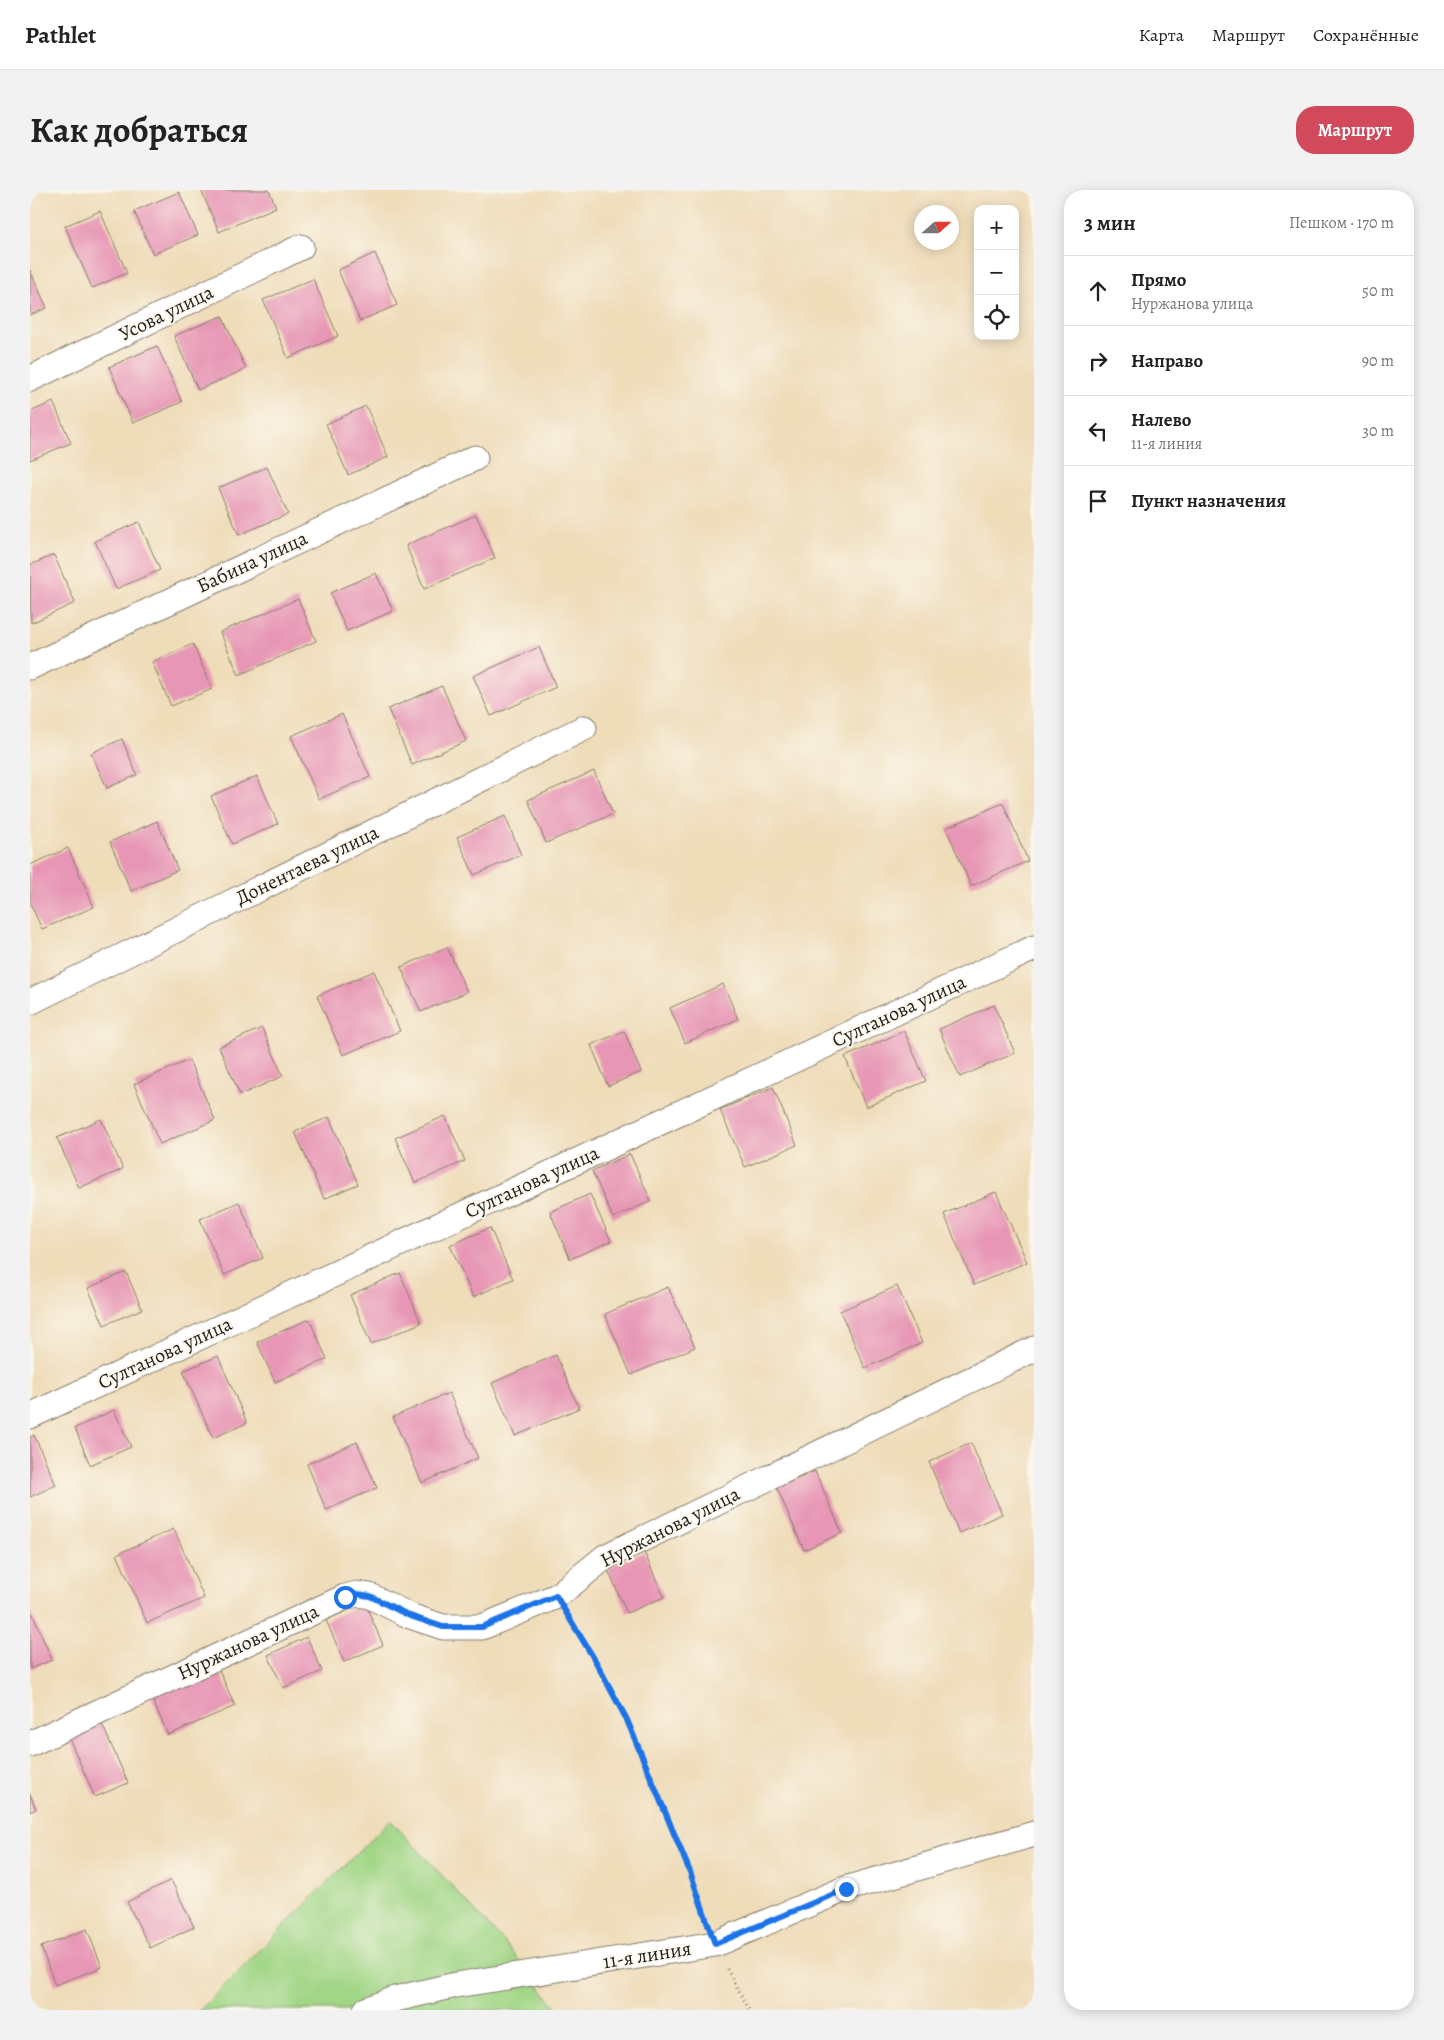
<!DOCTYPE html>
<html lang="ru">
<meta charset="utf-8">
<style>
:root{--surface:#fff;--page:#f2f2f2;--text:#222;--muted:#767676;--line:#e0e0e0;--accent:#d1495b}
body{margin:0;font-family:Alegreya,serif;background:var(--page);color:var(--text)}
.controls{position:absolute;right:15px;top:15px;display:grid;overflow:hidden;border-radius:10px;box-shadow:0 2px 12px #0003}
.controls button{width:45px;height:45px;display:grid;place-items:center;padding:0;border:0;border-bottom:1px solid var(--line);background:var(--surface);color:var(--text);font:25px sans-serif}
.compass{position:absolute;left:884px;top:15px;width:45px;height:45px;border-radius:50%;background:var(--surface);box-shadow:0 2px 12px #0003;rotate:69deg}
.stop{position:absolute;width:15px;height:15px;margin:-11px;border:4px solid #1a73e8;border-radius:50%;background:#fff}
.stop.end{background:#1a73e8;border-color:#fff;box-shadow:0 1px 5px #0008}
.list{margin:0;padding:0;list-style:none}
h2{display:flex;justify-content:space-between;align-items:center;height:65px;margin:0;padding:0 20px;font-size:21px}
h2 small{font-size:16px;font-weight:400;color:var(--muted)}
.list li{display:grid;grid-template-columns:32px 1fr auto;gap:15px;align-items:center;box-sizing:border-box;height:70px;padding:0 20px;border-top:1px solid var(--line)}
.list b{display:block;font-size:19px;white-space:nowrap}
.list p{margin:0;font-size:16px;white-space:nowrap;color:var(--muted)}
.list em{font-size:16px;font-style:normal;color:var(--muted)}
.icon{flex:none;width:28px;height:28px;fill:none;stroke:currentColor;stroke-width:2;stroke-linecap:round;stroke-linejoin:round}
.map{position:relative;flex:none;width:1004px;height:1820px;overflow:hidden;border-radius:20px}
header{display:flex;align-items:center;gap:30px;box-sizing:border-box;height:70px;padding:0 25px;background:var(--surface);border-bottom:1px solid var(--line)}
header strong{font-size:24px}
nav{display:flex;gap:28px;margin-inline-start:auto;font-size:18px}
.intro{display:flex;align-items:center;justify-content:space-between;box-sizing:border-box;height:120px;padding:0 30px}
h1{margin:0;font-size:35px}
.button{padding:12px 22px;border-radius:20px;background:var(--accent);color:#fff;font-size:18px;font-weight:700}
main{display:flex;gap:30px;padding:0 30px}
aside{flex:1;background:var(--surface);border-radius:20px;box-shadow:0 2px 12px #0003}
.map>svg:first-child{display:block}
.green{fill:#a1d686;stroke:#5e7951}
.building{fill:#e797b5}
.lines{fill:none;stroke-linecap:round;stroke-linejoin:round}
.minor-casing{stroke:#867c6a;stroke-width:27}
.path{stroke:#867c6a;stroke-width:3;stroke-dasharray:1 4;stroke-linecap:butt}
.minor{stroke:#fff;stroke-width:25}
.route{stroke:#1a73e8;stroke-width:6}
.labels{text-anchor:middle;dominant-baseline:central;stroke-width:4;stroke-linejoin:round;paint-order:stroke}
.street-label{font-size:20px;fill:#1c1c1c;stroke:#fbf7ec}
</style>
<header>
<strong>Pathlet</strong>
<nav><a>Карта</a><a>Маршрут</a><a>Сохранённые</a></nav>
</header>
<div class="intro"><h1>Как добраться</h1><a class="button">Маршрут</a></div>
<main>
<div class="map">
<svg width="1004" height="1820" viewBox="0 0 1004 1820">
<rect width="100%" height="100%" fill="#fbf7ec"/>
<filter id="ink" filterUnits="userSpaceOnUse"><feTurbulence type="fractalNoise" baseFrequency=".02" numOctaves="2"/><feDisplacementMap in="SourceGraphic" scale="10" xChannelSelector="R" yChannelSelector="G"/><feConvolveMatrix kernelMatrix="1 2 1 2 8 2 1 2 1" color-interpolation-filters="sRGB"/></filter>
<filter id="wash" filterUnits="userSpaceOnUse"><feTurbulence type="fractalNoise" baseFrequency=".0096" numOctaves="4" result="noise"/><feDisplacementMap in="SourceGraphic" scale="20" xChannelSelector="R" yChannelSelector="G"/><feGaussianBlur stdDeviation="1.12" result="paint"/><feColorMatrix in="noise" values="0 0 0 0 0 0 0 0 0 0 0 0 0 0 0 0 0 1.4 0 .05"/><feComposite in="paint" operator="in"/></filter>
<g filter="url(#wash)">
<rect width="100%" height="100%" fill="#efdcb9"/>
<!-- green -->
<polygon class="green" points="360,1630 474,1752 528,1820 170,1820"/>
<g id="blocks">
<!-- building -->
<g class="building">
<polygon points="171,0 239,0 246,17 189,42"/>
<polygon points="149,2 168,45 123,64 104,21"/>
<polygon points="70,21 97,83 62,98 35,36"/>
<polygon points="345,63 367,115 330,131 308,80"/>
<polygon points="0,80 17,118 0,125"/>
<polygon points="283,89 308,146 258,168 233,110"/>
<polygon points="192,126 216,179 168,200 144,146"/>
<polygon points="127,156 152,212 103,233 79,177"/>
<polygon points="23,212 41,253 0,270 0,222"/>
<polygon points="336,216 358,267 318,285 296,234"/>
<polygon points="237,277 258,324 209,345 188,298"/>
<polygon points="446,325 465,368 394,399 376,355"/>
<polygon points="109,332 130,380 86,399 65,351"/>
<polygon points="24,365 45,413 1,433 0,375"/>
<polygon points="346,383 363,421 317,441 300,403"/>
<polygon points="268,409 286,451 209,485 190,442"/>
<polygon points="163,454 182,499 141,516 122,472"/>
<polygon points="509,457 526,497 461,526 443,486"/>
<polygon points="412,496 436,551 382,575 358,519"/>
<polygon points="312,524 340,587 289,609 261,546"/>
<polygon points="92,549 107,585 77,598 61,563"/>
<polygon points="564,581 583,624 516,653 498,610"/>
<polygon points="227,586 248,634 202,654 181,606"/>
<polygon points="973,613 998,671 941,696 916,638"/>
<polygon points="475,626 491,665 444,685 427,647"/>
<polygon points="127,631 148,680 101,701 80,652"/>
<polygon points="38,658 64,717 12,739 0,713 0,675"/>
<polygon points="417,757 437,802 391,822 371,777"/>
<polygon points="344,781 370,841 313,865 287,806"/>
<polygon points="693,794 708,829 655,853 640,818"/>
<polygon points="964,815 985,863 930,887 909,839"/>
<polygon points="232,838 253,886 210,905 189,857"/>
<polygon points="594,841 611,882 578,896 561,855"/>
<polygon points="874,841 896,891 836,917 815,867"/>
<polygon points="159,870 185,930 130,954 104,894"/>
<polygon points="743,897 767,955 715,977 690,920"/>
<polygon points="415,926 435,971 385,993 365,948"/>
<polygon points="299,927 328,994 294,1009 265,942"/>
<polygon points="71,929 93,979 49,998 27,948"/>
<polygon points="600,964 621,1011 583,1028 562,981"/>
<polygon points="966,1002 997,1072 944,1095 914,1024"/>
<polygon points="560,1004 581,1051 540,1069 520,1022"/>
<polygon points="209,1012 233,1068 194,1085 170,1029"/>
<polygon points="460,1038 483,1089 443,1107 420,1055"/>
<polygon points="96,1082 112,1119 74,1135 58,1098"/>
<polygon points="370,1083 391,1133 341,1154 320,1105"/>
<polygon points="867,1096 892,1153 835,1178 810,1121"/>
<polygon points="638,1097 665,1157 601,1185 575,1124"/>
<polygon points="279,1129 297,1169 245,1192 227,1152"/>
<polygon points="526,1165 549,1218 485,1246 462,1193"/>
<polygon points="188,1166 217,1233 183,1248 153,1181"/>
<polygon points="419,1203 448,1268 392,1293 363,1227"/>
<polygon points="84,1220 101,1257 60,1275 45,1238"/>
<polygon points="4,1245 26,1295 0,1307 0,1247"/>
<polygon points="327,1252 347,1298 296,1320 277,1274"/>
<polygon points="941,1253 972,1324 929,1343 899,1272"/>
<polygon points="785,1281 812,1343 774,1360 747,1298"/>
<polygon points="144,1339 174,1408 117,1433 87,1364"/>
<polygon points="614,1362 634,1407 597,1423 577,1378"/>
<polygon points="335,1413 353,1455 314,1472 296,1430"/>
<polygon points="0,1423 2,1423 22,1470 0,1479"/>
<polygon points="277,1447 292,1481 253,1498 238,1465"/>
<polygon points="185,1471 205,1516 138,1545 118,1500"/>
<polygon points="71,1532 98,1593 65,1607 38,1546"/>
<polygon points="0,1604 6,1619 0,1622"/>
<polygon points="141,1690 164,1737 120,1758 97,1712"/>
<polygon points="57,1739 72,1777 25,1795 11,1757"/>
</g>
</g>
</g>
<g filter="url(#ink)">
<use href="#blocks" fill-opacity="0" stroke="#867c6a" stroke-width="1"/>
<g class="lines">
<defs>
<g id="minor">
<polyline points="0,189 271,57"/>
<polyline points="0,477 445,268"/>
<polyline points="0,812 554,538"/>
<polyline points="0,1226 1004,758"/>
<polyline points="0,1554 315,1407 327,1404 340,1406 380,1426 413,1437 452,1437 527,1406 575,1367 1004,1159"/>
<polyline points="336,1820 365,1809 426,1795 685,1754 815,1699 1004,1644"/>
</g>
</defs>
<!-- minor casing -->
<use href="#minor" class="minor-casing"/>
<!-- path -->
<g class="path">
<polyline points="540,1428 597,1529 660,1682 677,1729"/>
<polyline points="697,1779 719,1820"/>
</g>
<!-- minor -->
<use href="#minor" class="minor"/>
</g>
</g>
<g class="lines" filter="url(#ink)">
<!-- route -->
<polyline class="route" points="315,1407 327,1404 340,1406 380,1426 413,1437 452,1437 526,1406 566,1472 597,1530 660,1682 685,1754 816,1699"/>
</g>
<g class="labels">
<!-- street labels -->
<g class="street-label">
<text transform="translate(136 123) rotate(-26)">Усова улица</text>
<text transform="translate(222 372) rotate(-25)">Бабина улица</text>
<text transform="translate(277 675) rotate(-26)">Донентаева улица</text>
<text transform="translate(869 821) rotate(-25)">Султанова улица</text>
<text transform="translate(502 992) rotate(-25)">Султанова улица</text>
<text transform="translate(135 1163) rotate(-25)">Султанова улица</text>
<text transform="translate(640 1337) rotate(-27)">Нуржанова улица</text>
<text transform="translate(218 1452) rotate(-25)">Нуржанова улица</text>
<text transform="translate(617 1765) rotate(-9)">11-я линия</text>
</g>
</g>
</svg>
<div class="controls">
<button>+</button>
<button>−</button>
<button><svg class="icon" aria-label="locate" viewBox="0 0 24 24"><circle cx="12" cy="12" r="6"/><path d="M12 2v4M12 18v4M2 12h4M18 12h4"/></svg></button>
</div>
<svg class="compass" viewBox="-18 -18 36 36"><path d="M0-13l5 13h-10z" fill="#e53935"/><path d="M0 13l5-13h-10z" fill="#767676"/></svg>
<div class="stop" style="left:315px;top:1407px"></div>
<div class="stop end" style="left:816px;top:1699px"></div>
</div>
<aside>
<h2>3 мин<small>Пешком · 170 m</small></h2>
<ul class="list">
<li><svg class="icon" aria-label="ahead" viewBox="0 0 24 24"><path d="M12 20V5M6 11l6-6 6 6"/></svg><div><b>Прямо</b><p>Нуржанова улица</p></div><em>50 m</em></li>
<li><svg class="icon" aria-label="right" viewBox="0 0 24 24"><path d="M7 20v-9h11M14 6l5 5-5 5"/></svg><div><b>Направо</b></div><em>90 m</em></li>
<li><svg class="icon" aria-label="left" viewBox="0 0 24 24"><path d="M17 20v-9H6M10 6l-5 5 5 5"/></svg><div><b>Налево</b><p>11-я линия</p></div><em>30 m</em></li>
<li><svg class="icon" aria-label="arrive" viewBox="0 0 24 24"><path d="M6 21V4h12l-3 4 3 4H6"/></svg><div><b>Пункт назначения</b></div></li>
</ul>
</aside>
</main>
